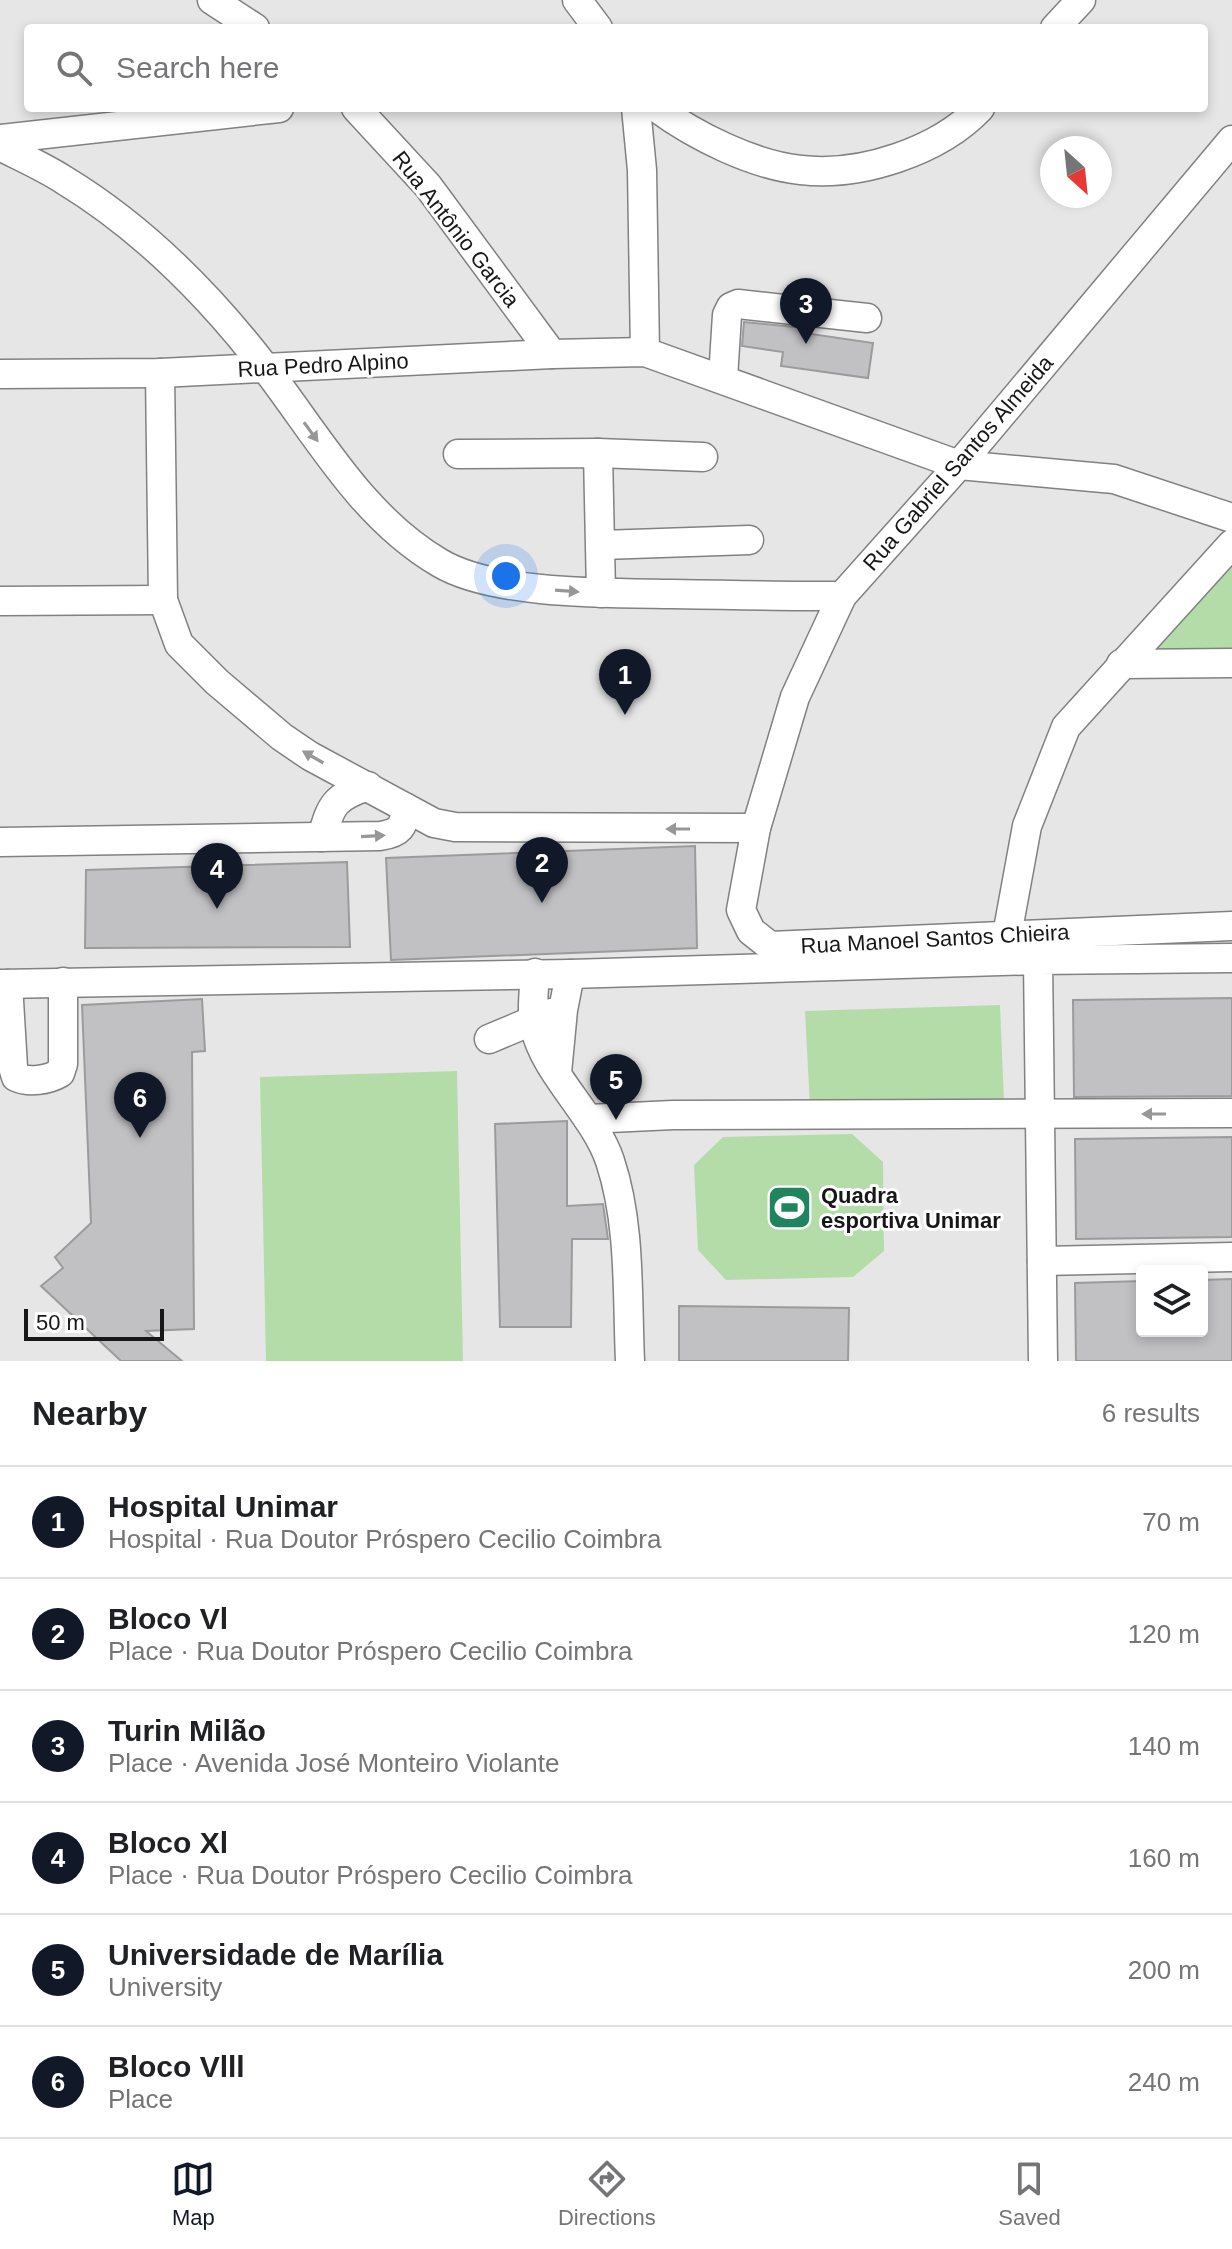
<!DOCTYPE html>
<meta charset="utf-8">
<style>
:root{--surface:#fff;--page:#f6f6f6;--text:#202124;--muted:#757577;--line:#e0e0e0;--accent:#111827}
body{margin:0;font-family:Helvetica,sans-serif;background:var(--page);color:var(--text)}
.controls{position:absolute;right:24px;bottom:24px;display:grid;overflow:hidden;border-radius:8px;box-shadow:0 4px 12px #0003}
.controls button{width:72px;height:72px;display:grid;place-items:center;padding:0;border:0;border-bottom:2px solid var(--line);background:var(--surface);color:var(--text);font:40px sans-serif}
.compass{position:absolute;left:1040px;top:136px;width:72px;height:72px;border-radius:50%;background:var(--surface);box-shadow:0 4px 12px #0003;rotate:153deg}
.scale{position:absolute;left:24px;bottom:20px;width:140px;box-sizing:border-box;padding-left:8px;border:4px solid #171718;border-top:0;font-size:22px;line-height:28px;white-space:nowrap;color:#171718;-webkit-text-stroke:6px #fff;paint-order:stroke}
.you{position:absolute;left:506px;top:576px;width:28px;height:28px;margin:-20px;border:6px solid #fff;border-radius:50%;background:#1a73e8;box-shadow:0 0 0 12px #1a73e833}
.badge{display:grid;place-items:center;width:52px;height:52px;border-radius:50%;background:var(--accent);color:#fff;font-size:26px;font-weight:700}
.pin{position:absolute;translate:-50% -66px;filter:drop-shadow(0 2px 4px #0008)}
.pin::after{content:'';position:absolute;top:42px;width:28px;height:24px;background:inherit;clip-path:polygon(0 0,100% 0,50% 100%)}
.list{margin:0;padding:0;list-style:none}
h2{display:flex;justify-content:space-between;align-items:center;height:104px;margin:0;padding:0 32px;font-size:34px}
h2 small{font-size:26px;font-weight:400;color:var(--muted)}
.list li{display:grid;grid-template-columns:52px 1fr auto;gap:24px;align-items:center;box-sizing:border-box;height:112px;padding:0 32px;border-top:2px solid var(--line)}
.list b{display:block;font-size:30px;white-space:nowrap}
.list p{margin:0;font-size:26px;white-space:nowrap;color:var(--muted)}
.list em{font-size:26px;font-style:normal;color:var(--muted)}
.icon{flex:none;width:44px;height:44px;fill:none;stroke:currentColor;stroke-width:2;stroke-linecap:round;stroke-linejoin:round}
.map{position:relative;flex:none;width:1232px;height:1361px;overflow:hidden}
.search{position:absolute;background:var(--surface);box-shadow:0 4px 12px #0003;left:24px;right:24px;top:24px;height:88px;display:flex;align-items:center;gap:20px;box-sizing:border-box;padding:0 28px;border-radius:8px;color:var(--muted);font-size:30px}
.sheet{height:776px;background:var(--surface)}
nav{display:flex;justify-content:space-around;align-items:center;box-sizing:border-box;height:112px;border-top:2px solid var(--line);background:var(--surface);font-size:22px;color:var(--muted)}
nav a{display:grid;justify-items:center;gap:4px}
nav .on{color:var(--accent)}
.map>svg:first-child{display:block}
.green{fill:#b4dca9}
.building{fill:#c1c1c3;stroke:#9b9b9c;stroke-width:2}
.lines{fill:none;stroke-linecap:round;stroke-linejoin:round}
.minor-casing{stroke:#818182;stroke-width:31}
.minor{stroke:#fff;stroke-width:28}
.oneway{fill:#979797}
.labels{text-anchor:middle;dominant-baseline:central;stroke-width:6;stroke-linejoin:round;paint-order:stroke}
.street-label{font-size:22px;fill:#171718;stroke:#fff}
.poi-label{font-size:22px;font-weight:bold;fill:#171718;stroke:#fff;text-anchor:start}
</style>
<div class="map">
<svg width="1232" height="1361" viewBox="0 0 1232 1361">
<rect width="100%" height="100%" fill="#e6e6e7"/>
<!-- green -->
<g class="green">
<polygon points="1232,548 1232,663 1121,664"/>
<polygon points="1000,1005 1004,1102 810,1107 805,1011"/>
<polygon points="457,1071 463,1361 266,1361 260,1077"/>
<polygon points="852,1134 883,1162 884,1251 853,1277 726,1280 698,1250 694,1165 723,1137"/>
</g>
<!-- building -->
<g class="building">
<polygon points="744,322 805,328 804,333 873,343 868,378 781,366 783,352 742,346"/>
<polygon points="695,846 697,948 391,960 386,858"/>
<polygon points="347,862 350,947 85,948 86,870"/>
<polygon points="1232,998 1232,1096 1074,1097 1073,1000"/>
<polygon points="202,999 205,1051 192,1052 194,1329 146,1331 182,1361 121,1361 41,1286 63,1268 55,1257 91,1223 82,1005"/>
<polygon points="567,1121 567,1206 603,1204 608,1239 572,1239 571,1327 500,1327 495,1124"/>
<polygon points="1232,1137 1232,1237 1076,1239 1075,1139"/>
<polygon points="1232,1279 1232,1361 1076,1361 1075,1283 1142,1281 1142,1331 1202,1331 1202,1280"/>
<polygon points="679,1306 849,1308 848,1361 679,1361"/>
</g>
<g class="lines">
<defs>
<g id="minor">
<polyline points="212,0 255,28"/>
<polyline points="577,0 598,28"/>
<polyline points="1055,28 1081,0"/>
<polyline points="356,108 428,186 552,354"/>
<polyline points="636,108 642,170 645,352"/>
<path d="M657 108C695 136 753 165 801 170 861 177 939 151 980 108"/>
<polyline points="0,139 279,108"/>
<polyline points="1232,140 959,465 842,596 795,697 756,828 741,910 751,931 770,946 1232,926"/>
<path d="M0 146C21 157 44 167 64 180 143 228 211 297 267 370 319 438 363 518 440 563 494 595 609 593 672 594 729 595 786 596 842 596"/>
<polyline points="160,373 163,600 179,644 217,682 282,737 310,756 434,823 455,827 756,828"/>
<polyline points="0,374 160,373 552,354 645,352 959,465 1114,479 1232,518"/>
<polyline points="723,378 727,315 731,307 738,304 867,318"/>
<polyline points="598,453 601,593"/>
<polyline points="458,454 598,453 703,457"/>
<polyline points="602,545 749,540"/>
<polyline points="0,601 163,600"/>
<polyline points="1121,664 1232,663"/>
<path d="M322 837C331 804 335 797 368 786"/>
<path d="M0 842 380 836C400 833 404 827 406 808"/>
<polyline points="1007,935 1027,826 1066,727 1232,544"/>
<path d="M535 973C534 991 531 1011 535 1028 545 1074 595 1115 610 1161 631 1224 627 1295 630 1361"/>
<polyline points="0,984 570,974 1038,960"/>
<path d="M8 984 13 1067 16 1077C29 1083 48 1080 60 1073L63 1064V982"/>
<polyline points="489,1039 551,1013"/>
<polyline points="557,1073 563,1010 570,974"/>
<polyline points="588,1119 673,1115 1232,1113"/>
<polyline points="1042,1261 1232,1257"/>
<polyline points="1043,1361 1038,960 1232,958"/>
</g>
</defs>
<!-- minor casing -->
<use href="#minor" class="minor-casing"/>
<!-- minor -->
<use href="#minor" class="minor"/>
</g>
<!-- one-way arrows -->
<defs><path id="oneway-solid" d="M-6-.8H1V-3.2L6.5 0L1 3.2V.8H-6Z" transform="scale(2)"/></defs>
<g class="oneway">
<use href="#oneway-solid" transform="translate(311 432) rotate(54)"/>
<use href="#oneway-solid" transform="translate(567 591) rotate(4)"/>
<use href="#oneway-solid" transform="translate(313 757) rotate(-150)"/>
<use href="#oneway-solid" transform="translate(678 829) rotate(-180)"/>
<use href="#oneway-solid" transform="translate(373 836) rotate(-3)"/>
<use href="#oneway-solid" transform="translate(1154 1114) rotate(180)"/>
</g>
<!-- icons -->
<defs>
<symbol id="stadium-square" viewBox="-11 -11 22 22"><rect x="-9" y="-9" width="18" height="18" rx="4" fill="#20845e" stroke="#fff"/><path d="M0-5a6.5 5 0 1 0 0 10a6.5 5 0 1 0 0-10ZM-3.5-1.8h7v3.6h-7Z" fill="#fff"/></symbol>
</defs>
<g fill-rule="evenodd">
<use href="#stadium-square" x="764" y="1182" width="51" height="51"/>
</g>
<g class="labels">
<!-- street labels -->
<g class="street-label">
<text transform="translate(456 229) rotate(52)">Rua Antônio Garcia</text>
<text transform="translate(323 365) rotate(-3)">Rua Pedro Alpino</text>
<text transform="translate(958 463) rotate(-49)">Rua Gabriel Santos Almeida</text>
<text transform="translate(935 939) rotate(-3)">Rua Manoel Santos Chieira</text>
</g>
<!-- poi labels -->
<g class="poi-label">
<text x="821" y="1195">Quadra<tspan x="821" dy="25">esportiva Unimar</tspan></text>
</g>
</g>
</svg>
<div class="controls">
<button><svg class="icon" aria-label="layers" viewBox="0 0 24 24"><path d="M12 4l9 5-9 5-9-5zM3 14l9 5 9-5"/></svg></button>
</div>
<svg class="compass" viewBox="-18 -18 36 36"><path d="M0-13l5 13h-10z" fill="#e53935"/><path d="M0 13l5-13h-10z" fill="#757577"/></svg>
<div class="scale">50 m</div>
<div class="you"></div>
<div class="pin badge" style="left:625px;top:715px">1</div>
<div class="pin badge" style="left:542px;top:903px">2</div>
<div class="pin badge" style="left:806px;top:344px">3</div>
<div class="pin badge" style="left:217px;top:909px">4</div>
<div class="pin badge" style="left:616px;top:1120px">5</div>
<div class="pin badge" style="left:140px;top:1138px">6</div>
<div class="search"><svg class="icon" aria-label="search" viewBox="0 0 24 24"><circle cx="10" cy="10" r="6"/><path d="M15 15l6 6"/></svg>Search here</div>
</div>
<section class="sheet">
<h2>Nearby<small>6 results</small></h2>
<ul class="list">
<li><span class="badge">1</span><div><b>Hospital Unimar</b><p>Hospital · Rua Doutor Próspero Cecilio Coimbra</p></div><em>70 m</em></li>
<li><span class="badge">2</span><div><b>Bloco Vl</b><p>Place · Rua Doutor Próspero Cecilio Coimbra</p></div><em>120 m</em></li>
<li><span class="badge">3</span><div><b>Turin Milão</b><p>Place · Avenida José Monteiro Violante</p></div><em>140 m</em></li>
<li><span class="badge">4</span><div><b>Bloco Xl</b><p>Place · Rua Doutor Próspero Cecilio Coimbra</p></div><em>160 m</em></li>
<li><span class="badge">5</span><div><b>Universidade de Marília</b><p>University</p></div><em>200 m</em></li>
<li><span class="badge">6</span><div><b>Bloco Vlll</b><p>Place</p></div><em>240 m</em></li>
</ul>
</section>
<nav>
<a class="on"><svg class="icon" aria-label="map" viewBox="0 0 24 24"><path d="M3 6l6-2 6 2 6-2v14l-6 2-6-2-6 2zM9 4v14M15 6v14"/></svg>Map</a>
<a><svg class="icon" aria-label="directions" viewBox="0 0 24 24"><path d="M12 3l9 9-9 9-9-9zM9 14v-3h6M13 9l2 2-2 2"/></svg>Directions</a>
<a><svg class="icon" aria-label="saved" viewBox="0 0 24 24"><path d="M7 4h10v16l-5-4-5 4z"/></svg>Saved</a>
</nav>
